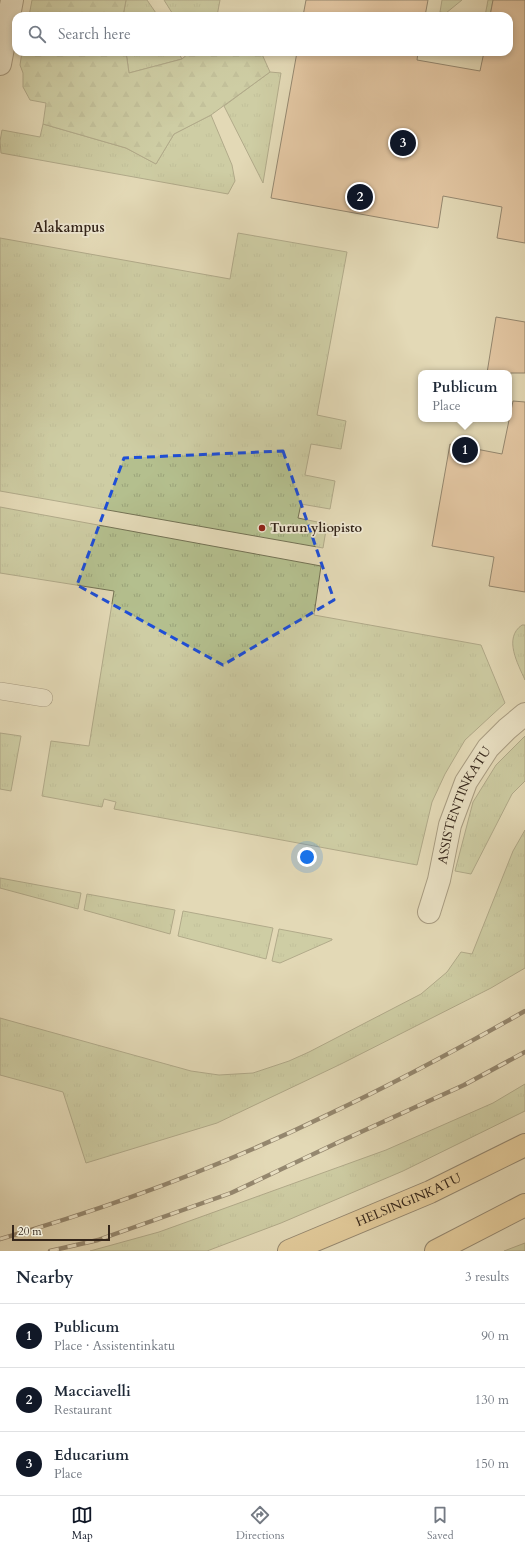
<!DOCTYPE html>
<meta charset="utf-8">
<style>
:root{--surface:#fff;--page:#f6f6f7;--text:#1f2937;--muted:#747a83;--line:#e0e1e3;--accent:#111827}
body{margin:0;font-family:Cardo,serif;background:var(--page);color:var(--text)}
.scale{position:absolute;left:12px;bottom:10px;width:98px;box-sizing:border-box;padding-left:4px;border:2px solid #35261a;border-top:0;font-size:11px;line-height:14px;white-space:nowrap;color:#35261a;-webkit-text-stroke:3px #ede6d0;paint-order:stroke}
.you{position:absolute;left:307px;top:857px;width:14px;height:14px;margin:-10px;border:3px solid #fff;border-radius:50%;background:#1a73e8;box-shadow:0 0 0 6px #1a73e833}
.badge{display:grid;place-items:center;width:26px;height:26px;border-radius:50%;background:var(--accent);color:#fff;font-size:13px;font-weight:700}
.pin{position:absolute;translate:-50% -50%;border:2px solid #fff;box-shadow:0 1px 4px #0006}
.popup{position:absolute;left:418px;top:370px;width:94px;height:52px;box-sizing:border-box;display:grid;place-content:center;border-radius:8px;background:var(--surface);filter:drop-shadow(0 1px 3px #0005);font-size:13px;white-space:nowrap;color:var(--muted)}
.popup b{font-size:15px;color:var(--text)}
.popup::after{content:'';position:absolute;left:50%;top:100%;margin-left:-8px;border:8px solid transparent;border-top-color:var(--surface)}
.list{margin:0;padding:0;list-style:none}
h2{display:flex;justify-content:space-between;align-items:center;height:52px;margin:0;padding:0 16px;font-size:17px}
h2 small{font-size:13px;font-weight:400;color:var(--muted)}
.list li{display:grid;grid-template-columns:26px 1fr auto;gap:12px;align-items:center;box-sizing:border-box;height:64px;padding:0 16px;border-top:1px solid var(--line)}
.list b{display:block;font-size:15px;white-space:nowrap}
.list p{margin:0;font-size:13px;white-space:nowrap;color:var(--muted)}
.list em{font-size:13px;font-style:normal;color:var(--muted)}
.icon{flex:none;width:22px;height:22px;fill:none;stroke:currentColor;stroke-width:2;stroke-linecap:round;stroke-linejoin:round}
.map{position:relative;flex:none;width:525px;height:1251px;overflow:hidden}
.search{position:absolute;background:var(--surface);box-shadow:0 2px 6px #0003;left:12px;right:12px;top:12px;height:44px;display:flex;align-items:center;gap:10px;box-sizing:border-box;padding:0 14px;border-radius:12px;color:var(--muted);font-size:15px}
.sheet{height:244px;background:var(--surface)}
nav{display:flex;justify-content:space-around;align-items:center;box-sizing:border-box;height:56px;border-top:1px solid var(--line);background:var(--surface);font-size:11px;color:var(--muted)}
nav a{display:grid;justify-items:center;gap:2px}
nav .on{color:var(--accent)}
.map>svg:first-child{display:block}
.grass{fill:url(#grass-tufts);stroke:#747254}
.forest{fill:url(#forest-firs);stroke:#747254}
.building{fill:#e2b28c;stroke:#35261a}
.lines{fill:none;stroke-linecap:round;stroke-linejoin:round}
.service-casing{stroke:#605341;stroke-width:18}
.minor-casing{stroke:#605341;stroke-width:24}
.primary-casing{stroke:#35261a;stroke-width:24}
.service{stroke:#ede6d0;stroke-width:17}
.minor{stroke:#ede6d0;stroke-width:22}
.primary{stroke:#e2bc7c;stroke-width:22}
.rail-casing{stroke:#35261a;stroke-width:4.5}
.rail{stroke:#ede6d0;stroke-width:3;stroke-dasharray:9;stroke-linecap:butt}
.marked{fill:none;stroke:#1d4ed8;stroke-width:3;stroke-dasharray:8 5;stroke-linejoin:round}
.poi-dot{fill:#8f2418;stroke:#ede6d0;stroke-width:1.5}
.labels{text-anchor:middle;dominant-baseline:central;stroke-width:3.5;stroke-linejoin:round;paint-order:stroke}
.poi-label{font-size:13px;font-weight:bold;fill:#35261a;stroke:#ede6d0;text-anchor:start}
.street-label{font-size:13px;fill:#35261a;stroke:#ede6d0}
.neighbourhood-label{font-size:14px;font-weight:bold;fill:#35261a;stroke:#ede6d0}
</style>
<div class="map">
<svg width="525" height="1251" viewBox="0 0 525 1251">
<defs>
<pattern id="grass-tufts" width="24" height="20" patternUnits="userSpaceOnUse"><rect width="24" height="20" fill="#b4bf8e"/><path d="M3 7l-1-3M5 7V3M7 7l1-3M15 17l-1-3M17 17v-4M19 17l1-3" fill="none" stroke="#9ba47a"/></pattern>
<pattern id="forest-firs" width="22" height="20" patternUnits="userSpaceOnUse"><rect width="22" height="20" fill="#b4bf8e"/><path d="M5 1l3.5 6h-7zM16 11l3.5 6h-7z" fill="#9ba47a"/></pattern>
</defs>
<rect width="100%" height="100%" fill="#e3d9b7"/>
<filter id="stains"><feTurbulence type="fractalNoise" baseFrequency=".005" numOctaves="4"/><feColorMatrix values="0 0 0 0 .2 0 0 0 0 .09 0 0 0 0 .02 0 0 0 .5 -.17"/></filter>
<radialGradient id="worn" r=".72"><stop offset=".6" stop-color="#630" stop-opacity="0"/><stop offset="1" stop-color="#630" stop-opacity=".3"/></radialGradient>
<!-- grass -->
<g class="grass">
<polygon points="126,0 147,0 158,16 123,16"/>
<polygon points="164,0 220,0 217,16 174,16"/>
<polygon points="442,0 462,0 446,13 440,12"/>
<polygon points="488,0 493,0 490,16 485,16"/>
<polygon points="126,52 178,52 182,59 129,73"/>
<polygon points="270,72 281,73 263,183 224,106"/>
<polygon points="211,115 232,165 235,181 228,194 1,153 0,141 2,130 40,137 43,124 126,148 156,164 174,134"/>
<polygon points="238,233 347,252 317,415 346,421 341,449 311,444 305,475 335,481 330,509 301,504 298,518 327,524 323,548 0,491 0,238 230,279"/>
<polygon points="0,507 321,566 314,615 481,645 505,703 465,740 445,774 432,802 417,865 114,809 116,802 104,799 102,807 42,796 51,741 89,746 114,591 0,573"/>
<path d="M522 625H525V680C518 664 503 638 522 625Z"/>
<polygon points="0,733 21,736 11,791 0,789"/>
<polygon points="525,736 525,781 512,794 471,874 455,871 473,802 496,765"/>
<polygon points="525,830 525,968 491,988 341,1064 217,1123 86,1163 63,1092 0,1075 0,1018 191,1071 219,1075 253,1073 289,1061 309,1052 421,994 447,972 461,952 472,954 513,851"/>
<polygon points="0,878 81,893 78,909 0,888"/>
<polygon points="87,894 175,910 170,934 84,910"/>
<polygon points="183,911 273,928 266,959 178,936"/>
<polygon points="279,929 332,939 332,940 280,963 272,961"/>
<polygon points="525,1084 525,1111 403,1171 281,1223 207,1251 90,1251 159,1232 386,1150 493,1103"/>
<polygon points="525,1243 525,1251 504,1251"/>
</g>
<!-- forest -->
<g class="forest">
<polygon points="32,0 126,0 123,16 29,16"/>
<polygon points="22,52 126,52 129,73 182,59 190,52 261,52 270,72 211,115 174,134 156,164 126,148 43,124 46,103 30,100 23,87 23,73 20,65"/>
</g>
<!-- building -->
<g class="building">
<polygon points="306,0 428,0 425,16 303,16"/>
<polygon points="493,0 525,0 525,243 497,238 502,207 443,196 438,228 271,198 297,52 418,52 417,60 480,71 484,52 509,52 509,16 490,16"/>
<polygon points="496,317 525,322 525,373 487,373"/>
<polygon points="513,401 525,402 525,592 489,586 494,557 432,546 450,444 502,454"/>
</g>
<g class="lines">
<defs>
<polyline id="service" points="0,691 44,698"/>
<g id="minor">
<polyline points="0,64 12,0"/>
<path id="s1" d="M429 912 439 880 450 825 466 782 488 748 507 729 525 714"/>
</g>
<g id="primary">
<path id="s2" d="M289 1251 430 1192 525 1145"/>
<polyline points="436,1251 525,1205"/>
</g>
</defs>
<!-- service casing -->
<use href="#service" class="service-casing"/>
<!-- minor casing -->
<use href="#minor" class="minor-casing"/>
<!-- primary casing -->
<use href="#primary" class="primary-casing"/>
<!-- service -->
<use href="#service" class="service"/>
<!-- minor -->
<use href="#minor" class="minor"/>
<!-- primary -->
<use href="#primary" class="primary"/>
<defs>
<g id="rail">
<path d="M0 1239C112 1207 222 1166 327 1115 395 1083 460 1048 525 1011"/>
<polyline points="50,1251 98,1240 231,1193 341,1141 464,1085 525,1052"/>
</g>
</defs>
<!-- rail casing -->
<use href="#rail" class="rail-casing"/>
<!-- rail -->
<use href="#rail" class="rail"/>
</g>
<!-- marked area -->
<path d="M0 0H525V1251H0ZM283 451 334 600 223 665 77 585 124 458Z" fill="#e3d9b7" fill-opacity=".55" fill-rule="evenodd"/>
<path class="marked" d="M283 451 334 600 223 665 77 585 124 458Z"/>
<!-- markers -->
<circle class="poi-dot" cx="262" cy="528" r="4"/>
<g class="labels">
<!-- poi labels -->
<g class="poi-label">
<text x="270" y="528">Turun yliopisto</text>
</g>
<!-- street labels -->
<g class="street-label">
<text stroke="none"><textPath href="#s1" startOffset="113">ASSISTENTINKATU</textPath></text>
<text stroke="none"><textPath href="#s2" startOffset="130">HELSINGINKATU</textPath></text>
</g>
<!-- neighbourhood labels -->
<g class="neighbourhood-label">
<text x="69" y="227">Alakampus</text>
</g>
</g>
<rect width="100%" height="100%" filter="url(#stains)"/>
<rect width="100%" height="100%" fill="url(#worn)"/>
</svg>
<div class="scale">20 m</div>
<div class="you"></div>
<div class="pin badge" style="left:465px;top:450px">1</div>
<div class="popup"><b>Publicum</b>Place</div>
<div class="pin badge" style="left:360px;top:197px">2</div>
<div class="pin badge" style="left:403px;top:143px">3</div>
<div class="search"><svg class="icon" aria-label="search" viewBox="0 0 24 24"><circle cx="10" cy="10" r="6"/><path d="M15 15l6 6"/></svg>Search here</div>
</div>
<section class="sheet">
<h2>Nearby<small>3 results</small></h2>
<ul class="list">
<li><span class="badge">1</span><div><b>Publicum</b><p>Place · Assistentinkatu</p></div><em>90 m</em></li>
<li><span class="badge">2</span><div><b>Macciavelli</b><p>Restaurant</p></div><em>130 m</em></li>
<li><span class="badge">3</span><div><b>Educarium</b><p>Place</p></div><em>150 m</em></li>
</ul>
</section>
<nav>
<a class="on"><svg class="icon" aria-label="map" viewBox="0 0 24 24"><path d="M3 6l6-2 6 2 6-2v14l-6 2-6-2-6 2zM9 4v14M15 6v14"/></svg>Map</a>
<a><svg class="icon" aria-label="directions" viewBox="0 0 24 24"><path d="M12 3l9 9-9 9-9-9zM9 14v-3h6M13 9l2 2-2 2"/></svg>Directions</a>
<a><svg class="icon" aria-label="saved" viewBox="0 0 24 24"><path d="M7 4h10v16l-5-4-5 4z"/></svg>Saved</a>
</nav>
